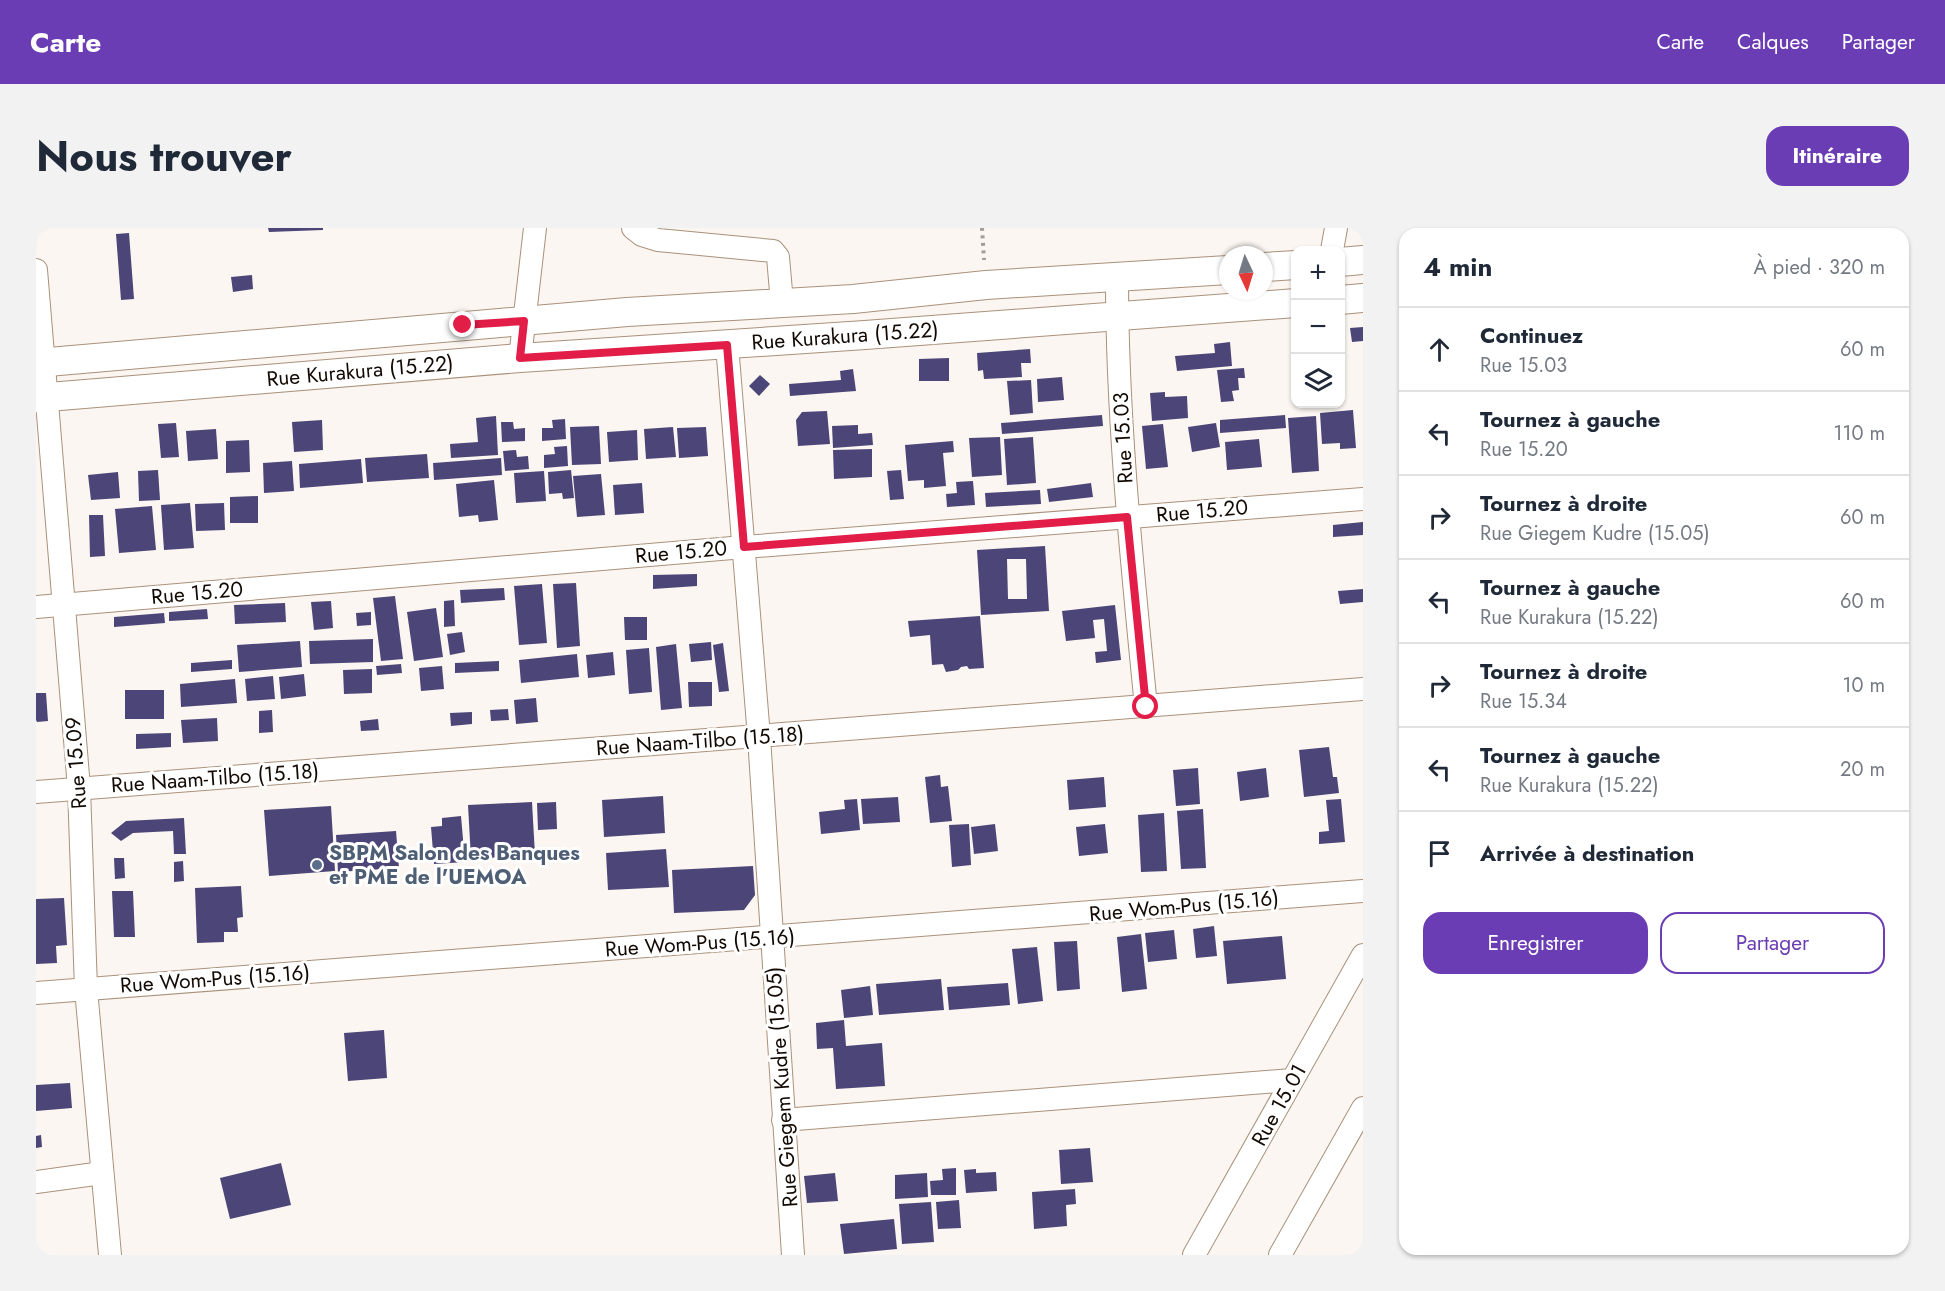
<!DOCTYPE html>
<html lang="fr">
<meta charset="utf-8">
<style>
:root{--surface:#fff;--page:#f2f2f3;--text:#1f2937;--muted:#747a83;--line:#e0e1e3;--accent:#6b3db4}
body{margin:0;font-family:Jost,sans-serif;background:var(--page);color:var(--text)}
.controls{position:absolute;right:18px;top:18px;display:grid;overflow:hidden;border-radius:12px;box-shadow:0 2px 4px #0004}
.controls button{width:54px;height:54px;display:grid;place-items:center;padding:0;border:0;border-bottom:2px solid var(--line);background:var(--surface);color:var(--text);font:30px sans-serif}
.compass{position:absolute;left:1183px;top:18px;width:54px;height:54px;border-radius:50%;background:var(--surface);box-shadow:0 2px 4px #0004;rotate:176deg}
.stop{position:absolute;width:18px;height:18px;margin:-14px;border:4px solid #e11d48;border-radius:50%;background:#fff}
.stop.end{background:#e11d48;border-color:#fff;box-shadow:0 2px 6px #0008}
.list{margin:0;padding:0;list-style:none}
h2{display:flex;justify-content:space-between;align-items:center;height:78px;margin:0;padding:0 24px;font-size:26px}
h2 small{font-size:20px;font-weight:400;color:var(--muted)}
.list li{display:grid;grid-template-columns:39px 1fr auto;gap:18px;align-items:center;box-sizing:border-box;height:84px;padding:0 24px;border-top:2px solid var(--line)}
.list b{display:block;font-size:22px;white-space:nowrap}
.list p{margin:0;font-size:20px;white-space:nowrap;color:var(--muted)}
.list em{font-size:20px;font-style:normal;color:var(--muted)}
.actions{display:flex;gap:12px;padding:18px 24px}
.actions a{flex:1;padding:14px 0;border:2px solid var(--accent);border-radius:18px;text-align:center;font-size:21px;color:var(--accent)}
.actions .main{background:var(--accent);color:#fff}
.icon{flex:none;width:33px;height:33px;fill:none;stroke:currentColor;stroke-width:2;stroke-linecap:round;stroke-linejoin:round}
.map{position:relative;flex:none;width:1327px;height:1027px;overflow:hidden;border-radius:18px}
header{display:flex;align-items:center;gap:36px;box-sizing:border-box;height:84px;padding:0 30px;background:var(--accent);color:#fff}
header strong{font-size:28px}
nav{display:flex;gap:33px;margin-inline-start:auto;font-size:21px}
.intro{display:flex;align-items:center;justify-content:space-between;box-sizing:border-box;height:144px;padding:0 36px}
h1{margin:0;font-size:42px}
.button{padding:15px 27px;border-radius:18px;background:var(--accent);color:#fff;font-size:21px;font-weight:700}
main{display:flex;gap:36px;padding:0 36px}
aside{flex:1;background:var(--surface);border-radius:18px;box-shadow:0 2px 4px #0004}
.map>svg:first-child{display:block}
.building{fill:#4c4577;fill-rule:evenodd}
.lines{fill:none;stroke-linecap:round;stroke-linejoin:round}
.minor-casing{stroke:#aa917a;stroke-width:24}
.major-casing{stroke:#aa917a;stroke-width:30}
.path{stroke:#a49d98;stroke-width:4;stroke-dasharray:3 4.5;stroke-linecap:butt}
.minor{stroke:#fff;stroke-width:22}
.major{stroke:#fff;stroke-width:28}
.route{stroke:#e11d48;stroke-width:8}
.service-dot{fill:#5c6f8a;stroke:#fff;stroke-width:2}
.labels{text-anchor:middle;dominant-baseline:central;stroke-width:6;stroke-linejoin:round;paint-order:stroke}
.street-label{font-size:21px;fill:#120903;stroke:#fff}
.service-label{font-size:21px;font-weight:bold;fill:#4e5e75;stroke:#fff;text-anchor:start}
</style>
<header>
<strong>Carte</strong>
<nav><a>Carte</a><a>Calques</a><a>Partager</a></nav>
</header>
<div class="intro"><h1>Nous trouver</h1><a class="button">Itinéraire</a></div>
<main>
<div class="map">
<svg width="1327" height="1027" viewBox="0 0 1327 1027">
<rect width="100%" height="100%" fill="#fbf6f1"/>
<!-- building -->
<g class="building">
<polygon points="232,0 287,0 287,2 233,4"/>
<polygon points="93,5 98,71 85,72 80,6"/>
<polygon points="216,47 217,61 197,64 195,49"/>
<polygon points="1327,99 1327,113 1316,114 1314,100"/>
<polygon points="1194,114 1196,138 1141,143 1139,128 1179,125 1178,116"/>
<polygon points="994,121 995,135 985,135 986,149 948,151 947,142 942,143 941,125"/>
<polygon points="913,130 913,153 883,153 883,131"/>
<polygon points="1208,140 1209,150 1202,150 1203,162 1196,163 1198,173 1185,174 1181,142"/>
<polygon points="817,141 820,163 754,168 753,156 805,152 804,143"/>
<polygon points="724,147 734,156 723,168 713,158"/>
<polygon points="1026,149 1028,172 1002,174 1001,151"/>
<polygon points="995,152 997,185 974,187 971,153"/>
<polygon points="1129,164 1129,169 1151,168 1152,190 1116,193 1114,165"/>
<polygon points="1317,182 1320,220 1304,221 1304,215 1286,216 1284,185"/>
<polygon points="791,183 794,216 762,218 760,192 766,184"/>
<polygon points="1066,187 1067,198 966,206 965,195"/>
<polygon points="1249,187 1250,200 1184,205 1184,192"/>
<polygon points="460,188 462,227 415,230 414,216 442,214 440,190"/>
<polygon points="1280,188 1283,243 1256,245 1252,190"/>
<polygon points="529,191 530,211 506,213 506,200 517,200 516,192"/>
<polygon points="286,192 287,222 258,224 256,194"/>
<polygon points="465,194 477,194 478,201 489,200 489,213 466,214"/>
<polygon points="140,195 143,229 125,230 122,196"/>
<polygon points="1180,195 1184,219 1156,224 1152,199"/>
<polygon points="1127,196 1132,239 1110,241 1106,198"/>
<polygon points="822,197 822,206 836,205 837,217 797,220 796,198"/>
<polygon points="563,198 565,236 536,237 534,199"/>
<polygon points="637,199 640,229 610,231 608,201"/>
<polygon points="670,199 672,228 643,230 641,200"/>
<polygon points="180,201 182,231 152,233 150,203"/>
<polygon points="601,202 602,232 573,234 571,204"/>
<polygon points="964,209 966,247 936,249 933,210"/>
<polygon points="997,209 1000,255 971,257 968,211"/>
<polygon points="1223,211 1226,239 1191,242 1189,214"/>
<polygon points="213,212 214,244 190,245 190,213"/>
<polygon points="917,213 918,224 907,225 910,258 888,260 888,252 872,253 869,217"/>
<polygon points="531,218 532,238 508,240 508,227 519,226 518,219"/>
<polygon points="836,221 836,249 798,251 797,222"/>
<polygon points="480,222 481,229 492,228 493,241 469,243 467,223"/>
<polygon points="391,226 393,250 331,254 329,230"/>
<polygon points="465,230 466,247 398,252 397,235"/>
<polygon points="325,231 327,255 264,260 263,236"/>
<polygon points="256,233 258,263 228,265 227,235"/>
<polygon points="122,242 124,272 103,273 102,243"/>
<polygon points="535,242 538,270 527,271 526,265 513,266 512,244"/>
<polygon points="865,242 868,271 854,272 851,243"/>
<polygon points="508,243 510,273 480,275 478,245"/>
<polygon points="82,244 84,270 55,272 52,247"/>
<polygon points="565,246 569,287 541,289 537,248"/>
<polygon points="458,252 462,292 443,294 442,287 423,289 420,256"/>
<polygon points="937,253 939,277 911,279 910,266 921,265 920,254"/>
<polygon points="606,255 608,285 579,287 577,257"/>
<polygon points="1055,255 1057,269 1013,274 1011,261"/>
<polygon points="1004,262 1005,276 950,279 949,265"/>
<polygon points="222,268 222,295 194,295 194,269"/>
<polygon points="154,275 158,320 128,322 125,277"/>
<polygon points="188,275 189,302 160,303 159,276"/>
<polygon points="116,278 120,322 83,325 79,281"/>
<polygon points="53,287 67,287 69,328 54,329"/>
<polygon points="1327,294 1327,307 1297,309 1297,297"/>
<path d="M1009 318 1013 383 945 387 941 322ZM971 331H990L991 371H972Z"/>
<polygon points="661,346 661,358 617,361 617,347"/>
<polygon points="540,355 544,418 521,420 517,356"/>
<polygon points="506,356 511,415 483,417 478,358"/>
<polygon points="468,360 469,372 425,375 424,362"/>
<polygon points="1327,361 1327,374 1304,376 1302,363"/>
<polygon points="359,368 367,431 345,433 337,370"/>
<polygon points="418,372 419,398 408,399 408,373"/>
<polygon points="295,373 297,400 278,402 275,374"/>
<polygon points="249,375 250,394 199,396 198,377"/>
<polygon points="1079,377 1085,432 1060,435 1059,424 1071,423 1068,391 1057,392 1059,410 1030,413 1026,383"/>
<polygon points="400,380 407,429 378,433 371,384"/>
<polygon points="171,381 172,391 133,393 133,384"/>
<polygon points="335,384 335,397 321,398 320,385"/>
<polygon points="128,385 129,395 78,399 78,389"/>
<polygon points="944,388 948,440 933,441 931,438 925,439 922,442 910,444 907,436 896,437 894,407 874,409 872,393"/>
<polygon points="588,389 611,389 611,412 589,412"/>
<polygon points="426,404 429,424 414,427 411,406"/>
<polygon points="337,411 337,434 274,436 273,413"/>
<polygon points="264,413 266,439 203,444 201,417"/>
<polygon points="675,414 676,432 655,434 653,416"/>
<polygon points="687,415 693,463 683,464 677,417"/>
<polygon points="640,416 646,480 625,482 620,419"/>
<polygon points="613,420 616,464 593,466 590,422"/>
<polygon points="577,424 579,447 552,450 550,427"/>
<polygon points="541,426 543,449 485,455 483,432"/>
<polygon points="196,432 196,441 155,444 155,435"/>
<polygon points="463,433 463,443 419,445 419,435"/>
<polygon points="365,436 366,445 341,447 340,438"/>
<polygon points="406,438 408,461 385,463 383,440"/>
<polygon points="336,441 336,465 308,466 307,442"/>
<polygon points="268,446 270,468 245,471 243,449"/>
<polygon points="237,448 239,471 211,473 209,451"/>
<polygon points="199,451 201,475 145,479 144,456"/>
<polygon points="652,454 676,454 676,478 653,479"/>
<rect x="89" y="462" width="39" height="29"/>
<polygon points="0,465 10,465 12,493 1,494 0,492"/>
<polygon points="500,470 502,494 480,496 478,472"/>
<polygon points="472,481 473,492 455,493 454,482"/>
<polygon points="236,482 237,504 223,505 223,483"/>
<polygon points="436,484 436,496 415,498 414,485"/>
<polygon points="181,490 182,513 147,515 145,492"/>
<polygon points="342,491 343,502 325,503 324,493"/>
<polygon points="135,505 135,519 100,521 100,506"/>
<polygon points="1293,519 1297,549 1301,549 1303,565 1268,569 1263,522"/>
<polygon points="1162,540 1164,576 1140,578 1137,542"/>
<polygon points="1230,540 1233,569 1204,573 1201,544"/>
<polygon points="904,547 905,559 912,558 916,593 894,595 889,549"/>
<polygon points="1068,549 1070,579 1033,582 1031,552"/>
<polygon points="627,568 629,605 568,609 566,572"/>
<polygon points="862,569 864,594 827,596 825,571"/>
<polygon points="821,571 824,602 785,606 783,584 809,581 808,572"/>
<polygon points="1305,571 1309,614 1283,616 1283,604 1293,603 1290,572"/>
<polygon points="496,574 499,627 435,631 432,577"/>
<polygon points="520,574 521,601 502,602 501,575"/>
<polygon points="295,578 299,643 233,648 228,582"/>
<polygon points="1167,581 1170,640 1145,641 1141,583"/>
<polygon points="1128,585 1131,643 1105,644 1102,587"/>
<polygon points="425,588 429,634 398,636 395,599 406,598 406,590"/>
<polygon points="148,590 150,626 138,626 137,603 97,605 85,613 75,605 90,593"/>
<polygon points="933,596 935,637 916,639 913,597"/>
<polygon points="959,596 962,623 938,626 935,599"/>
<polygon points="1069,596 1072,625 1043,628 1040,599"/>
<polygon points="360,603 363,640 302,644 300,607"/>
<polygon points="630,621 633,659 572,662 570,625"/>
<polygon points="78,630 88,630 89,650 79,651"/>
<polygon points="147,633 148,653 138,654 138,634"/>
<polygon points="717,638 719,667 708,682 638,685 636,642"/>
<polygon points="205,658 207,689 201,690 202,704 188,704 188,714 161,715 159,660"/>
<polygon points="76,663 97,663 99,709 78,709"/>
<polygon points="28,670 31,717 20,718 21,735 0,736 0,671"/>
<polygon points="1178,698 1181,728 1160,730 1157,701"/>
<polygon points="1138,702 1141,731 1112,734 1109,705"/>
<polygon points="1105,706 1111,761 1086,764 1081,709"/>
<polygon points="1246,708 1250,751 1191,756 1187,713"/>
<polygon points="1041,713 1044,761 1021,763 1018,714"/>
<polygon points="1001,719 1007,773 982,776 976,721"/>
<polygon points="905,751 908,782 843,787 840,756"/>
<polygon points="972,755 974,777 913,782 911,759"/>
<polygon points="834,758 837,787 808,790 805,762"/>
<polygon points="808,792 810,818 846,815 849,858 800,861 797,820 781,821 780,795"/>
<polygon points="348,802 351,850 312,853 308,805"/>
<polygon points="34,855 36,880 0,883 0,857"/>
<polygon points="5,907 6,919 0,920 0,908"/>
<polygon points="1054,920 1057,954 1025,956 1023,922"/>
<polygon points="245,935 255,977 194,991 184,950"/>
<polygon points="920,940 920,967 895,967 894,953 907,952 906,941"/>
<polygon points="940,941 940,945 960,944 961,963 930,965 928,942"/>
<polygon points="799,945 802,973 771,975 768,948"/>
<polygon points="891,945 892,969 859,971 859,947"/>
<polygon points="1039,961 1040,976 1030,977 1031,998 998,1001 996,964"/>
<polygon points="923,972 925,1000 902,1001 900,974"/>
<polygon points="895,974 898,1014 866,1016 863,976"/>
<polygon points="858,991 861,1021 808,1026 804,996"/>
</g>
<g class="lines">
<defs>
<g id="minor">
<polyline points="597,0 606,7 622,12 737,23 742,29 746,75"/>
<polyline points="1296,22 1300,0"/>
<polyline points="0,42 43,560 50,761 74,1027"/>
<path d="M1081 50C1081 193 1096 336 1110 479"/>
<polyline points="691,117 723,509 757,1027"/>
<polyline points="484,130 499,0"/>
<polyline points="0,379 708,319 1327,271"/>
<polyline points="0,564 1327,461"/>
<polyline points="0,765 1327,663"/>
<polyline points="747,892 1256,852"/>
<polyline points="0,954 66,945"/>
<polyline points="1158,1027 1327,727"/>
<polyline points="1244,1027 1327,880"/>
</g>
<g id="major">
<polyline points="1304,34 1327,32"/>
<polyline points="1228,39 1260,37"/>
<polyline points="1304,72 1327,70"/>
<polyline points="0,135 591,84 817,71 950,57 1192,42"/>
<polyline points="0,170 484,130 829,107 1260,75"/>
</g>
</defs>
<!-- minor casing -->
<use href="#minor" class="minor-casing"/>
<!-- major casing -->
<use href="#major" class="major-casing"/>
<!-- path -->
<polyline class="path" points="946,0 948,32"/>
<!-- minor -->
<use href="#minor" class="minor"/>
<!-- major -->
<use href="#major" class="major"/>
</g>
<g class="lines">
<!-- route -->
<polyline class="route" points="427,97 488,93 484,130 691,117 708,319 1091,289 1110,479"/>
</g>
<!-- markers -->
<circle class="service-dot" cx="281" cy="637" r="6"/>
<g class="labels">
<!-- street labels -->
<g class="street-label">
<text transform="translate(809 108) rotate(-4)">Rue Kurakura (15.22)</text>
<text transform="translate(324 143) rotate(-5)">Rue Kurakura (15.22)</text>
<text transform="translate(1087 210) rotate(-93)">Rue 15.03</text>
<text transform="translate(1166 283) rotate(-5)">Rue 15.20</text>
<text transform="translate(645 324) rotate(-5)">Rue 15.20</text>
<text transform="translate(161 365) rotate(-5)">Rue 15.20</text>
<text transform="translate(664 513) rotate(-4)">Rue Naam-Tilbo (15.18)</text>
<text transform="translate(40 535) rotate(-94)">Rue 15.09</text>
<text transform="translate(179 550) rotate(-4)">Rue Naam-Tilbo (15.18)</text>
<text transform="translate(1148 678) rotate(-5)">Rue Wom-Pus (15.16)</text>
<text transform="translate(664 715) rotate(-4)">Rue Wom-Pus (15.16)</text>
<text transform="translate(179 751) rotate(-4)">Rue Wom-Pus (15.16)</text>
<text transform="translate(746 859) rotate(-94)">Rue Giegem Kudre (15.05)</text>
<text transform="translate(1243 877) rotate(-61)">Rue 15.01</text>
</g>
<!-- service labels -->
<g class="service-label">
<text x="293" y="625">SBPM Salon des Banques<tspan x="293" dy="24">et PME de l'UEMOA</tspan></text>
</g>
</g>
</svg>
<div class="controls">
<button>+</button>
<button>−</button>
<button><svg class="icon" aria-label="layers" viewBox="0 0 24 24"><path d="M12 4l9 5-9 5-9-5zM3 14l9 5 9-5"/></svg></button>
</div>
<svg class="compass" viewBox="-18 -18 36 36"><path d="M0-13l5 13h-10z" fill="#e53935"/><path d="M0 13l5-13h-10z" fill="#747a83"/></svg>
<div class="stop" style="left:1110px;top:479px"></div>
<div class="stop end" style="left:427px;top:97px"></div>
</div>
<aside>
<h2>4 min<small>À pied · 320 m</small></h2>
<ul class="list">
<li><svg class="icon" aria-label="ahead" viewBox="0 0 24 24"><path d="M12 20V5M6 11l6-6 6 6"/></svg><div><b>Continuez</b><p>Rue 15.03</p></div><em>60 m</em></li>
<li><svg class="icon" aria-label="left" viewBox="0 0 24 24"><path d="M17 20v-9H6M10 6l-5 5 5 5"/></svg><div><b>Tournez à gauche</b><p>Rue 15.20</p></div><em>110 m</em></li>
<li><svg class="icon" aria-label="right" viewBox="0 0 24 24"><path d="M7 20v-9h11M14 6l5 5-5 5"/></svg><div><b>Tournez à droite</b><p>Rue Giegem Kudre (15.05)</p></div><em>60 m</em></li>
<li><svg class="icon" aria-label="left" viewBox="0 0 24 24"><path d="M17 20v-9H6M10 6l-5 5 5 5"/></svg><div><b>Tournez à gauche</b><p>Rue Kurakura (15.22)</p></div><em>60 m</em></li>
<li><svg class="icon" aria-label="right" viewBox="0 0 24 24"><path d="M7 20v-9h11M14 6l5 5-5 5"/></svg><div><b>Tournez à droite</b><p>Rue 15.34</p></div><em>10 m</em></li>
<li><svg class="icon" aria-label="left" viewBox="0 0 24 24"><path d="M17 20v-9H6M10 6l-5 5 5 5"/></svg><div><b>Tournez à gauche</b><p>Rue Kurakura (15.22)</p></div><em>20 m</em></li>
<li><svg class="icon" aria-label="arrive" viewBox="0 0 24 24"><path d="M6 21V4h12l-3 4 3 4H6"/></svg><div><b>Arrivée à destination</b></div></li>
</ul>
<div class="actions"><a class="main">Enregistrer</a><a>Partager</a></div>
</aside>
</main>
